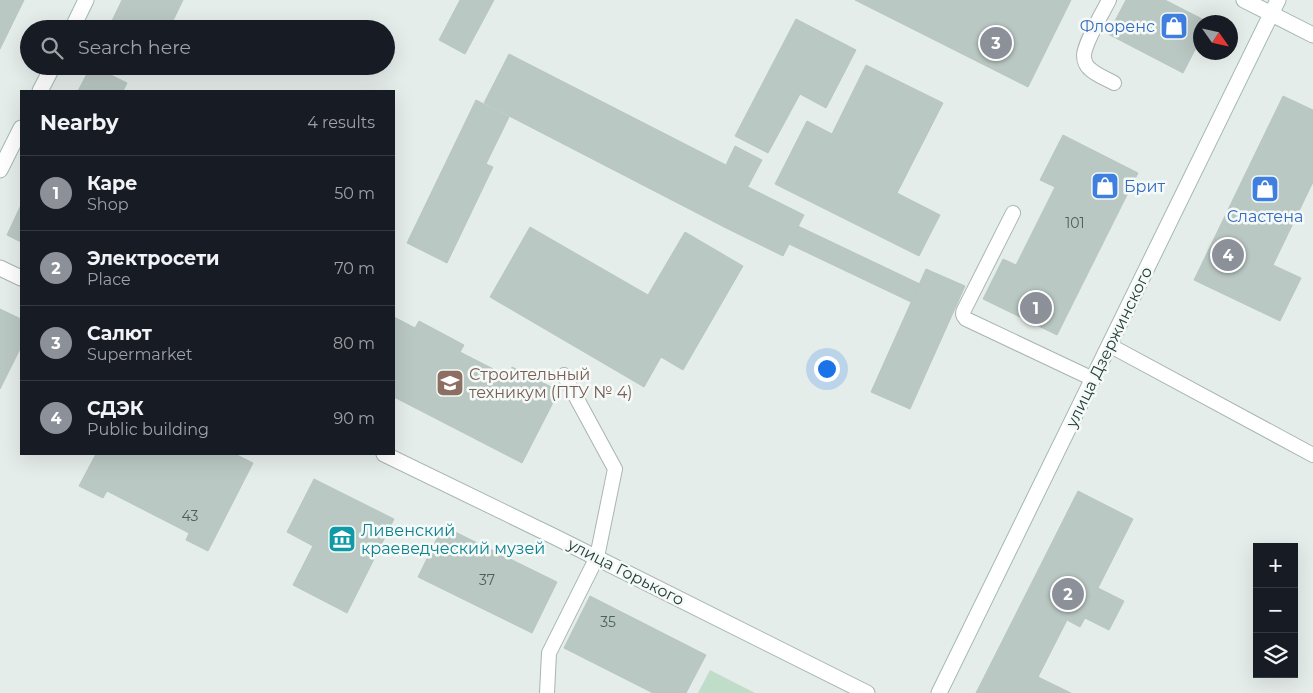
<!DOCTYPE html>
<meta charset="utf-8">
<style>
:root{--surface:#171b24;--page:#20242c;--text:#f1f3f6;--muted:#9ea1a6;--line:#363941;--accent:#8c9099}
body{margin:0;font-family:Montserrat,sans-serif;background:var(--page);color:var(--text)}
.controls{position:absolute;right:15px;bottom:15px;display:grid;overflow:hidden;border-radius:0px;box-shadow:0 5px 20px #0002}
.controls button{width:45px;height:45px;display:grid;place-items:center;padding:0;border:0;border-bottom:1px solid var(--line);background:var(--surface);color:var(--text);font:25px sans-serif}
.compass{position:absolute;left:1193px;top:15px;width:45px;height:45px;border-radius:50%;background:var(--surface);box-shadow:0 5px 20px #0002;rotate:124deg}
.you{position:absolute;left:826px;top:368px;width:18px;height:18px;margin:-12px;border:4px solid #fff;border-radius:50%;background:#1a73e8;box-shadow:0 0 0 8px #1a73e833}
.badge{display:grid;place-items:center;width:32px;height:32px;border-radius:50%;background:var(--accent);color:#fff;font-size:16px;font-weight:700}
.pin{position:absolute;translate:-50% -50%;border:2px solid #fff;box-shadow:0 1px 5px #0006}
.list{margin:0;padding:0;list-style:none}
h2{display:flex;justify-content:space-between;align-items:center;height:65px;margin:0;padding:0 20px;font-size:21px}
h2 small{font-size:16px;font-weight:400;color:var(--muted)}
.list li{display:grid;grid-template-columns:32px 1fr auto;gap:15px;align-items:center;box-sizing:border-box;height:75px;padding:0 20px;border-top:1px solid var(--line)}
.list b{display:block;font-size:19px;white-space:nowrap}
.list p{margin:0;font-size:16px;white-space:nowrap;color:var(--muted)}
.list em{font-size:16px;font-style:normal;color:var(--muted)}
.icon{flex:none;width:28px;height:28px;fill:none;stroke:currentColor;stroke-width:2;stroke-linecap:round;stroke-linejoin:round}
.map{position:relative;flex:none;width:1313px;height:693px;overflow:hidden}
.search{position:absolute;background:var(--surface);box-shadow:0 5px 20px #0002;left:20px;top:20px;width:375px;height:55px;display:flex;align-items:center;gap:12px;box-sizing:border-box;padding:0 18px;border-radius:28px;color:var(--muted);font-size:19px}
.panel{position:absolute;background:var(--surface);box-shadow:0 5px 20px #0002;left:20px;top:90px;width:375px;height:365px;border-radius:0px}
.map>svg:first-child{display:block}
.green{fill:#bfddc9}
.building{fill:#bac8c3;stroke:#b7c7c1}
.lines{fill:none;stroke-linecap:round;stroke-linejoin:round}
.lane-casing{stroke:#a8b5b1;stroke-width:16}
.street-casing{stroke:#a8b5b1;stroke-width:17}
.secondary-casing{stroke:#a4b8b2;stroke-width:17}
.lane{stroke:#fff;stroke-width:14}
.street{stroke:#fff;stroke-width:15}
.secondary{stroke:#fff;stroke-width:15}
.labels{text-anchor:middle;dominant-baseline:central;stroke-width:5;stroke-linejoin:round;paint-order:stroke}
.number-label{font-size:14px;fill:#4a605c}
.shop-label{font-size:16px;fill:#366cbe;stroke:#f5faf8;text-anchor:end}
.street-label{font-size:16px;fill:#253e39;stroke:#f5faf8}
.education-label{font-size:16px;fill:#785e54;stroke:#f5faf8;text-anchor:start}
.culture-label{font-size:16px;fill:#0d838f;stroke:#f5faf8;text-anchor:start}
</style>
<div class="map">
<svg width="1313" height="693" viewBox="0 0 1313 693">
<rect width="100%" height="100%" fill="#e5edea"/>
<!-- green -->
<polygon class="green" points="710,670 755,693 698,693"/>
<!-- building -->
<g class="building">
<polygon points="0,0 24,0 0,49"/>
<polygon points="122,0 183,0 169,29 108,29"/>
<polygon points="460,0 494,0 465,54 439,40"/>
<polygon points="855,0 1071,0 1028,87"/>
<polygon points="1126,0 1165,0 1208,22 1200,22 1200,40 1183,73 1108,34"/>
<polygon points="796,19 856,50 826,108 800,94 768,153 735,136"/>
<polygon points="509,54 726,165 735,146 762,160 726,228 484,103"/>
<polygon points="866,65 943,103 897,193 940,215 919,256 775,184 807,121 832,134"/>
<polygon points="91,66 93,66 127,83 123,91 78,91"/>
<polygon points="132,66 151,66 147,74"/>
<polygon points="1283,96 1313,110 1313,182 1273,265 1301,278 1280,321 1194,280"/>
<polygon points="476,100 509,117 486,164 493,167 447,263 407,243"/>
<polygon points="1063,135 1138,173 1057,335 983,299 1003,259 1016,265 1055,187 1040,180"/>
<polygon points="748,187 804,215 783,256 726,228"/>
<polygon points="21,205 21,242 7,235"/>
<polygon points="798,226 920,284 911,302 789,244"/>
<polygon points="530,227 648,295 685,232 743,266 683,370 661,357 644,387 490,297"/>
<polygon points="926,269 965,286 910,409 871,392"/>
<polygon points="0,309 21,319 21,347 0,389"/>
<polygon points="394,317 415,328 419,321 464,345 460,352 507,376 512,367 559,391 522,463 394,397"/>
<polygon points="96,454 235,454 253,463 208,551 186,540 189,533 107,491 103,498 79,486"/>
<polygon points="314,479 394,519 347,613 293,585 313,546 287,532"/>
<polygon points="1078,491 1133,519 1098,588 1124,601 1109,630 1085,618 1080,627 1067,620 1038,677 1071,693 976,693"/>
<polygon points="443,526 557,582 532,633 418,577"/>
<polygon points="590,596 706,655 686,693 653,693 564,648"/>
</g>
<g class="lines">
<defs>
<g id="lane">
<path d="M1109 0C1103 12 1085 42 1084 55 1084 60 1086 66 1090 69 1096 75 1107 79 1114 83"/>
<path d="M1013 213 964 310C962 314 963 316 966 319L1093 379"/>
<polyline points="1109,345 1313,455"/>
<polyline points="547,693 549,653 597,557 615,469 564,375"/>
</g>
<g id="street">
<polyline points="1244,0 1313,35"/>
<polyline points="0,268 21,278"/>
<polyline points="384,454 555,537 867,693"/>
</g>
<g id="secondary">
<polyline points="72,29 86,0"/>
<polyline points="40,91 53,66"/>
<polyline points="0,170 21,128"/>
<polyline points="939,693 1278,0"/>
</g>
</defs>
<!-- lane casing -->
<use href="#lane" class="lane-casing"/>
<!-- street casing -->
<use href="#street" class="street-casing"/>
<!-- secondary casing -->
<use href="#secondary" class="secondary-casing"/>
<!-- lane -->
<use href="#lane" class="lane"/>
<!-- street -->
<use href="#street" class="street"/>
<!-- secondary -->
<use href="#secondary" class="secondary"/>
</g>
<!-- icons -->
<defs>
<symbol id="shop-square" viewBox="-11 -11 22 22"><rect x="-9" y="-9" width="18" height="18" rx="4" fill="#3f7fe0" stroke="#f5faf8"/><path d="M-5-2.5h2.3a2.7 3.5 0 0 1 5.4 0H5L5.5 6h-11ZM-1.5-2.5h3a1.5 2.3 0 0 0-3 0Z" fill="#fff"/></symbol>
<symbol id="university-square" viewBox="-11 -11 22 22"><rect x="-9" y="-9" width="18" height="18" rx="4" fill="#8d6e63" stroke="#f5faf8"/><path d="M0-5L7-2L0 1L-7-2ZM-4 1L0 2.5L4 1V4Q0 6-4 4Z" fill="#fff"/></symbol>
<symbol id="museum-square" viewBox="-11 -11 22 22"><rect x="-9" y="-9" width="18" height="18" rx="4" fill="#0f9aa8" stroke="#f5faf8"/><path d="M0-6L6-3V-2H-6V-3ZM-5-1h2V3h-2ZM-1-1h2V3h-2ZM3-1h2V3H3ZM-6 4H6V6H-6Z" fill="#fff"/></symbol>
</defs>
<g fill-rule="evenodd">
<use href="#shop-square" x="1158" y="10" width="32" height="32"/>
<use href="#shop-square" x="1089" y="170" width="32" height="32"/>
<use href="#shop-square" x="1249" y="173" width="32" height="32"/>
<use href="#university-square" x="434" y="367" width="32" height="32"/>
<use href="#museum-square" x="326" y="523" width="32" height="32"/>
</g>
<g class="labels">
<!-- number labels -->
<g class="number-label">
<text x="1075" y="223">101</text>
<text x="190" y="516">43</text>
<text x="487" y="580">37</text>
<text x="608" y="622">35</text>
</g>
<!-- shop labels -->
<g class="shop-label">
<text x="1155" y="26">Флоренс</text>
<text x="1124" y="186" text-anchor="start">Брит</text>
<text x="1265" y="216" text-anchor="middle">Сластена</text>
</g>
<!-- street labels -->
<g class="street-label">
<text transform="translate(1109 347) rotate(-64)">улица Дзержинского</text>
<text transform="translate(626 572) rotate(27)">улица Горького</text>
</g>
<!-- education labels -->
<g class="education-label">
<text x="469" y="374">Строительный<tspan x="469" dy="18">техникум (ПТУ № 4)</tspan></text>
</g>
<!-- culture labels -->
<g class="culture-label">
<text x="361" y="530">Ливенский<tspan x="361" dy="18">краеведческий музей</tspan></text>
</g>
</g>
</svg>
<div class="controls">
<button>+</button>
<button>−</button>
<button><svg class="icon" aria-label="layers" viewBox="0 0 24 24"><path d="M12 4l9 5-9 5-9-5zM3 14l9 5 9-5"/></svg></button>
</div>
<svg class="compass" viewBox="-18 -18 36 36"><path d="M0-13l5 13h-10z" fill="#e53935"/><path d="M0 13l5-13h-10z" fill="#9ea1a6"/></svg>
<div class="you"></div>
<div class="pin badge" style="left:1036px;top:308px">1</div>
<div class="pin badge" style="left:1068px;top:594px">2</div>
<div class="pin badge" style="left:996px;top:43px">3</div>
<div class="pin badge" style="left:1228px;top:255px">4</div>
<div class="search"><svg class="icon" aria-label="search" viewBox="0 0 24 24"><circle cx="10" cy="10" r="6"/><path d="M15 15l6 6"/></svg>Search here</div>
<section class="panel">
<h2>Nearby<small>4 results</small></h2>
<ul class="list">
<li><span class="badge">1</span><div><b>Каре</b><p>Shop</p></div><em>50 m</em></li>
<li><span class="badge">2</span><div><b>Электросети</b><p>Place</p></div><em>70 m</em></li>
<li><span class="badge">3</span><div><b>Салют</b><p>Supermarket</p></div><em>80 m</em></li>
<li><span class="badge">4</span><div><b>СДЭК</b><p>Public building</p></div><em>90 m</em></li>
</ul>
</section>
</div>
